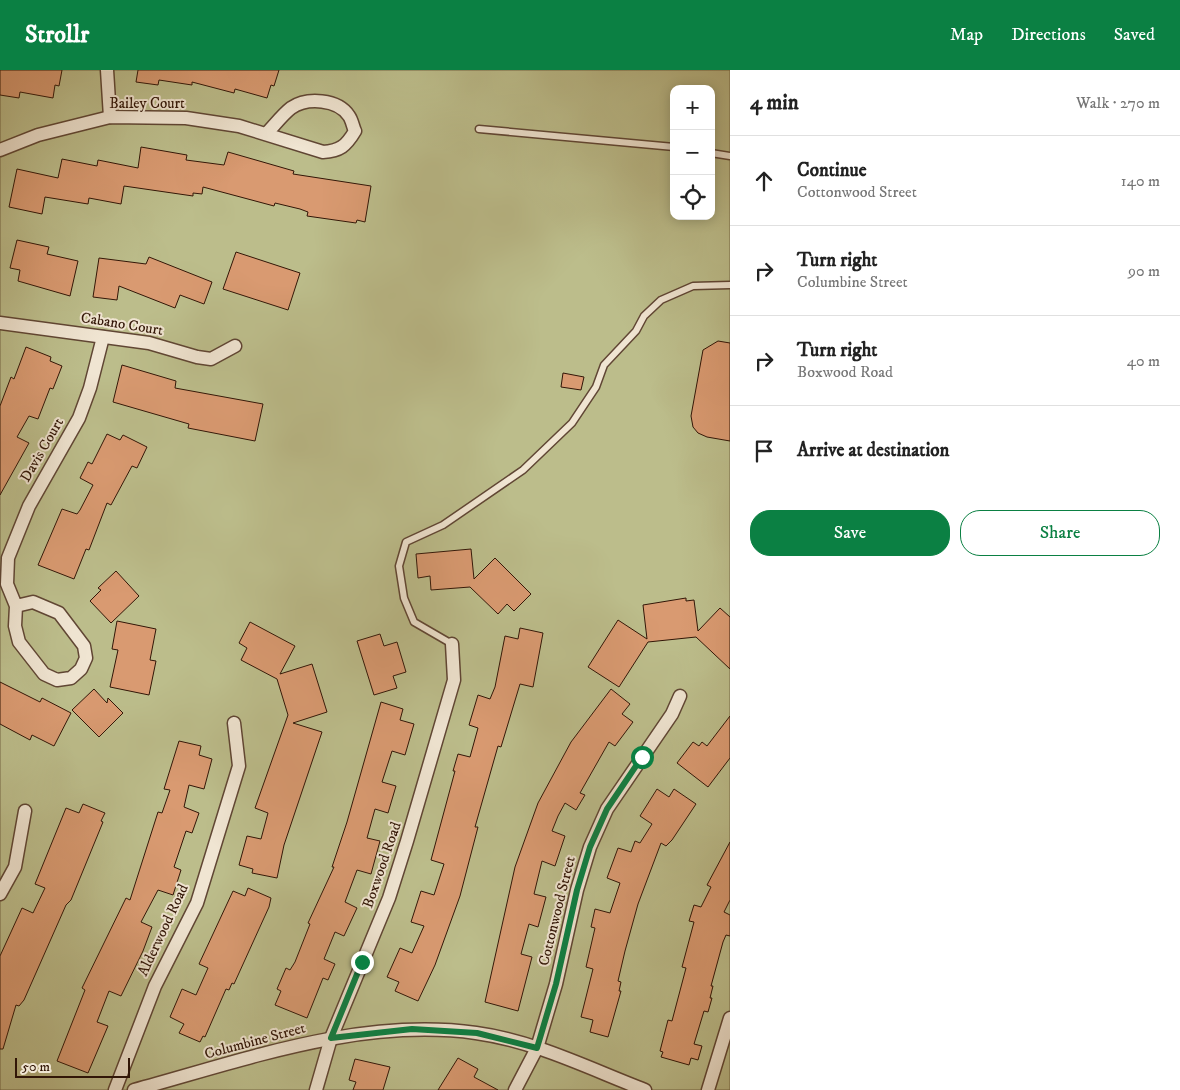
<!DOCTYPE html>
<meta charset="utf-8">
<style>
:root{--surface:#fff;--page:#f6f6f6;--text:#222;--muted:#767676;--line:#e0e0e0;--accent:#0b8043}
body{margin:0;font-family:"IM FELL DW Pica",serif;background:var(--page);color:var(--text)}
.controls{position:absolute;right:15px;top:15px;display:grid;overflow:hidden;border-radius:10px;box-shadow:0 2px 12px #0003}
.controls button{width:45px;height:45px;display:grid;place-items:center;padding:0;border:0;border-bottom:1px solid var(--line);background:var(--surface);color:var(--text);font:25px sans-serif}
.scale{position:absolute;left:15px;bottom:12px;width:115px;box-sizing:border-box;padding-left:5px;border:2px solid #321607;border-top:0;font-size:14px;line-height:18px;white-space:nowrap;color:#321607;-webkit-text-stroke:4px #f0e5d2;paint-order:stroke}
.stop{position:absolute;width:15px;height:15px;margin:-11px;border:4px solid #0b8043;border-radius:50%;background:#fff}
.stop.end{background:#0b8043;border-color:#fff;box-shadow:0 1px 5px #0008}
.list{margin:0;padding:0;list-style:none}
h2{display:flex;justify-content:space-between;align-items:center;height:65px;margin:0;padding:0 20px;font-size:21px}
h2 small{font-size:16px;font-weight:400;color:var(--muted)}
.list li{display:grid;grid-template-columns:32px 1fr auto;gap:15px;align-items:center;box-sizing:border-box;height:90px;padding:0 20px;border-top:1px solid var(--line)}
.list b{display:block;font-size:19px;white-space:nowrap}
.list p{margin:0;font-size:16px;white-space:nowrap;color:var(--muted)}
.list em{font-size:16px;font-style:normal;color:var(--muted)}
.actions{display:flex;gap:10px;padding:15px 20px}
.actions a{flex:1;padding:11px 0;border:1px solid var(--accent);border-radius:20px;text-align:center;font-size:18px;color:var(--accent)}
.actions .main{background:var(--accent);color:#fff}
.icon{flex:none;width:28px;height:28px;fill:none;stroke:currentColor;stroke-width:2;stroke-linecap:round;stroke-linejoin:round}
.map{position:relative;flex:none;width:730px;height:1020px;overflow:hidden}
header{display:flex;align-items:center;gap:30px;box-sizing:border-box;height:70px;padding:0 25px;background:var(--accent);color:#fff}
header strong{font-size:24px}
nav{display:flex;gap:28px;margin-inline-start:auto;font-size:18px}
main{display:flex}
aside{flex:1;background:var(--surface)}
.map>svg:first-child{display:block}
.green{fill:#bcbd8b;stroke:#776a49;fill-rule:evenodd}
.building{fill:#d99a71;stroke:#321607}
.lines{fill:none;stroke-linecap:round;stroke-linejoin:round}
.lane-casing{stroke:#604634;stroke-width:9}
.street-casing{stroke:#604634;stroke-width:15}
.lane{stroke:#f0e5d2;stroke-width:6}
.street{stroke:#f0e5d2;stroke-width:12}
.route{stroke:#0b8043;stroke-width:6}
.labels{text-anchor:middle;dominant-baseline:central;stroke-width:4;stroke-linejoin:round;paint-order:stroke}
.street-label{font-size:15px;fill:#321607;stroke:#f0e5d2}
</style>
<header>
<strong>Strollr</strong>
<nav><a>Map</a><a>Directions</a><a>Saved</a></nav>
</header>
<main>
<div class="map">
<svg width="730" height="1020" viewBox="0 0 730 1020">
<rect width="100%" height="100%" fill="#e8d7ba"/>
<filter id="stains"><feTurbulence type="fractalNoise" baseFrequency=".004" numOctaves="4"/><feColorMatrix values="0 0 0 0 .2 0 0 0 0 .09 0 0 0 0 .02 0 0 0 .5 -.17"/></filter>
<radialGradient id="worn" r=".72"><stop offset=".6" stop-color="#630" stop-opacity="0"/><stop offset="1" stop-color="#630" stop-opacity=".3"/></radialGradient>
<!-- green -->
<path class="green" d="M0 0H730V1020H0ZM674 19H711V146H674Z"/>
<!-- building -->
<g class="building">
<polygon points="0,0 62,0 59,16 55,15 53,28 20,22 19,28 0,25"/>
<polygon points="138,0 279,0 274,16 271,15 267,28 235,19 234,23 192,12 192,15 159,10 158,15 136,12"/>
<polygon points="141,77 187,85 186,90 224,95 228,82 294,101 293,104 371,116 365,152 357,150 356,153 307,146 308,142 300,139 275,133 274,136 203,117 202,124 193,123 193,126 124,116 121,134 89,128 88,134 45,127 42,144 9,137 17,99 58,108 62,89 97,96 98,90 138,98"/>
<polygon points="17,170 49,177 47,184 78,191 70,226 18,211 20,200 10,198"/>
<polygon points="236,182 300,203 288,240 223,219"/>
<polygon points="149,187 212,212 204,234 180,225 175,238 119,216 117,230 93,227 99,188 146,194"/>
<polygon points="718,271 730,273 730,371 707,367 698,363 693,357 691,346 703,280"/>
<polygon points="26,277 51,287 50,291 62,296 53,319 50,318 38,349 29,346 17,367 29,373 0,425 0,336 11,307 14,309"/>
<polygon points="122,295 176,311 175,318 263,334 255,371 188,358 189,354 113,332"/>
<polygon points="563,303 584,307 581,320 561,317"/>
<polygon points="107,364 120,370 123,365 147,377 137,398 132,396 111,435 107,433 89,480 86,479 74,509 38,495 62,439 77,444 80,440 93,415 80,408 88,392 92,394"/>
<polygon points="471,479 474,509 495,488 531,524 514,541 507,534 498,544 470,517 431,520 430,506 418,508 416,484"/>
<polygon points="116,501 139,526 111,553 90,531 101,520 98,518"/>
<polygon points="686,528 686,531 694,530 698,561 720,538 730,547 730,599 696,567 648,572 619,617 588,597 618,550 647,569 643,535"/>
<polygon points="117,551 156,559 150,590 156,591 149,625 110,617 118,580 112,579"/>
<polygon points="250,552 295,576 280,604 312,594 327,642 293,653 322,662 284,775 277,808 252,803 253,799 239,795 247,766 261,769 268,743 255,738 288,645 277,609 241,590 247,578 239,573"/>
<polygon points="520,558 543,563 533,617 520,614 501,677 498,676 475,757 478,757 460,826 435,895 418,931 395,921 399,912 387,907 400,878 412,883 424,856 411,852 421,821 434,825 444,794 431,790 455,701 453,701 458,684 470,687 478,658 469,655 478,625 490,629 495,617 505,566 518,569"/>
<polygon points="380,564 384,576 397,572 406,602 393,606 397,618 374,625 357,571"/>
<polygon points="0,612 40,632 42,628 71,643 54,676 32,665 30,670 0,654"/>
<polygon points="94,619 107,633 108,628 123,643 99,667 72,640"/>
<polygon points="611,619 630,634 622,644 633,652 615,676 609,672 580,723 585,725 576,740 565,733 558,746 552,761 565,766 555,796 542,791 534,824 546,827 538,857 529,854 521,884 532,887 518,941 485,932 515,797 538,733 571,672"/>
<polygon points="381,632 403,639 400,650 414,654 405,685 392,681 382,712 396,716 388,743 375,739 367,768 380,771 371,804 357,800 345,832 357,838 344,866 335,862 324,889 335,894 328,910 323,908 307,948 275,935 281,921 277,919 286,898 290,900 295,892 310,854 308,853 334,797 332,797 347,752"/>
<polygon points="730,646 730,688 708,717 677,693 693,672 699,676 702,672 707,676"/>
<polygon points="179,671 201,676 199,685 212,689 204,719 189,715 184,737 199,743 192,763 186,761 174,797 181,800 173,825 158,820 141,852 152,857 143,881 121,926 109,921 97,952 108,956 88,1003 57,991 85,920 82,918 126,828 130,830 158,742 162,743 170,720 164,719"/>
<polygon points="657,719 669,727 674,719 696,734 672,770 666,776 661,773 638,834 625,881 618,911 621,912 619,921 621,921 608,967 590,962 593,950 581,947 593,899 586,897 595,858 591,857 595,839 610,843 620,813 607,808 618,778 631,782 635,771 640,773 652,754 640,746"/>
<polygon points="83,734 105,743 101,751 103,752 71,830 66,835 24,930 19,936 16,935 3,979 0,979 0,886 22,838 33,843 45,818 35,814 66,738 79,743"/>
<polygon points="730,772 730,830 724,842 730,845 730,866 726,865 723,872 711,916 713,916 710,928 712,928 708,942 704,941 694,974 702,976 698,990 691,988 689,995 661,987 663,982 660,981 668,950 672,951 686,898 682,897 694,852 689,851 694,835 701,837 711,817 707,815"/>
<polygon points="248,818 271,828 269,837 234,914 232,913 229,920 226,919 205,967 203,966 200,972 179,963 184,954 170,947 182,919 196,925 208,898 199,894 233,821 245,826"/>
<polygon points="458,988 478,999 474,1007 498,1020 438,1020"/>
<polygon points="355,989 390,997 383,1020 353,1020 356,1012 349,1010"/>
</g>
<g class="lines">
<defs>
<g id="lane">
<polyline points="479,59 674,77"/>
<polyline points="711,83 730,86"/>
<polyline points="452,574 414,552 404,528 399,496 406,472 443,455 523,400 572,353 596,317 604,295 636,261 644,246 661,230 693,216 730,215"/>
</g>
<g id="street">
<polyline points="107,0 110,47"/>
<path d="M0 80 38 65 110 47 186 48 239 56 323 82C340 81 346 76 355 61 353 57 352 50 349 46 338 29 307 27 291 38 282 45 274 56 266 64"/>
<polyline points="0,253 149,273 197,287 211,289 235,276"/>
<polyline points="16,536 33,532 59,543 84,576 86,588 81,599 71,608 57,610 44,604 19,572 15,556 16,536 7,514 8,488 29,436 79,348 90,318 103,267"/>
<polyline points="0,824 15,797 25,741"/>
<polyline points="115,1020 155,916 197,833 239,696 234,653"/>
<path d="M134 1020C245 990 360 947 476 963 535 971 590 999 645 1020"/>
<polyline points="316,1020 331,968 389,828 407,771 454,610 452,574"/>
<polyline points="515,1020 537,978 556,914 577,820 590,777 607,739 672,644 680,626"/>
<polyline points="708,1020 730,948"/>
</g>
</defs>
<!-- lane casing -->
<use href="#lane" class="lane-casing"/>
<!-- street casing -->
<use href="#street" class="street-casing"/>
<!-- lane -->
<use href="#lane" class="lane"/>
<!-- street -->
<use href="#street" class="street"/>
</g>
<g class="lines">
<!-- route -->
<polyline class="route" points="362,892 331,968 412,959 477,963 537,978 556,914 577,820 590,777 607,739 642,687"/>
</g>
<g class="labels">
<!-- street labels -->
<g class="street-label">
<text x="147" y="33">Bailey Court</text>
<text transform="translate(122 254) rotate(9)">Cabano Court</text>
<text transform="translate(42 380) rotate(-60)">Davis Court</text>
<text transform="translate(382 795) rotate(-71)">Boxwood Road</text>
<text transform="translate(557 841) rotate(-76)">Cottonwood Street</text>
<text transform="translate(163 860) rotate(-65)">Alderwood Road</text>
<text transform="translate(255 971) rotate(-15)">Columbine Street</text>
</g>
</g>
<rect width="100%" height="100%" filter="url(#stains)"/>
<rect width="100%" height="100%" fill="url(#worn)"/>
</svg>
<div class="controls">
<button>+</button>
<button>−</button>
<button><svg class="icon" aria-label="locate" viewBox="0 0 24 24"><circle cx="12" cy="12" r="6"/><path d="M12 2v4M12 18v4M2 12h4M18 12h4"/></svg></button>
</div>
<div class="scale">50 m</div>
<div class="stop" style="left:642px;top:687px"></div>
<div class="stop end" style="left:362px;top:892px"></div>
</div>
<aside>
<h2>4 min<small>Walk · 270 m</small></h2>
<ul class="list">
<li><svg class="icon" aria-label="ahead" viewBox="0 0 24 24"><path d="M12 20V5M6 11l6-6 6 6"/></svg><div><b>Continue</b><p>Cottonwood Street</p></div><em>140 m</em></li>
<li><svg class="icon" aria-label="right" viewBox="0 0 24 24"><path d="M7 20v-9h11M14 6l5 5-5 5"/></svg><div><b>Turn right</b><p>Columbine Street</p></div><em>90 m</em></li>
<li><svg class="icon" aria-label="right" viewBox="0 0 24 24"><path d="M7 20v-9h11M14 6l5 5-5 5"/></svg><div><b>Turn right</b><p>Boxwood Road</p></div><em>40 m</em></li>
<li><svg class="icon" aria-label="arrive" viewBox="0 0 24 24"><path d="M6 21V4h12l-3 4 3 4H6"/></svg><div><b>Arrive at destination</b></div></li>
</ul>
<div class="actions"><a class="main">Save</a><a>Share</a></div>
</aside>
</main>
